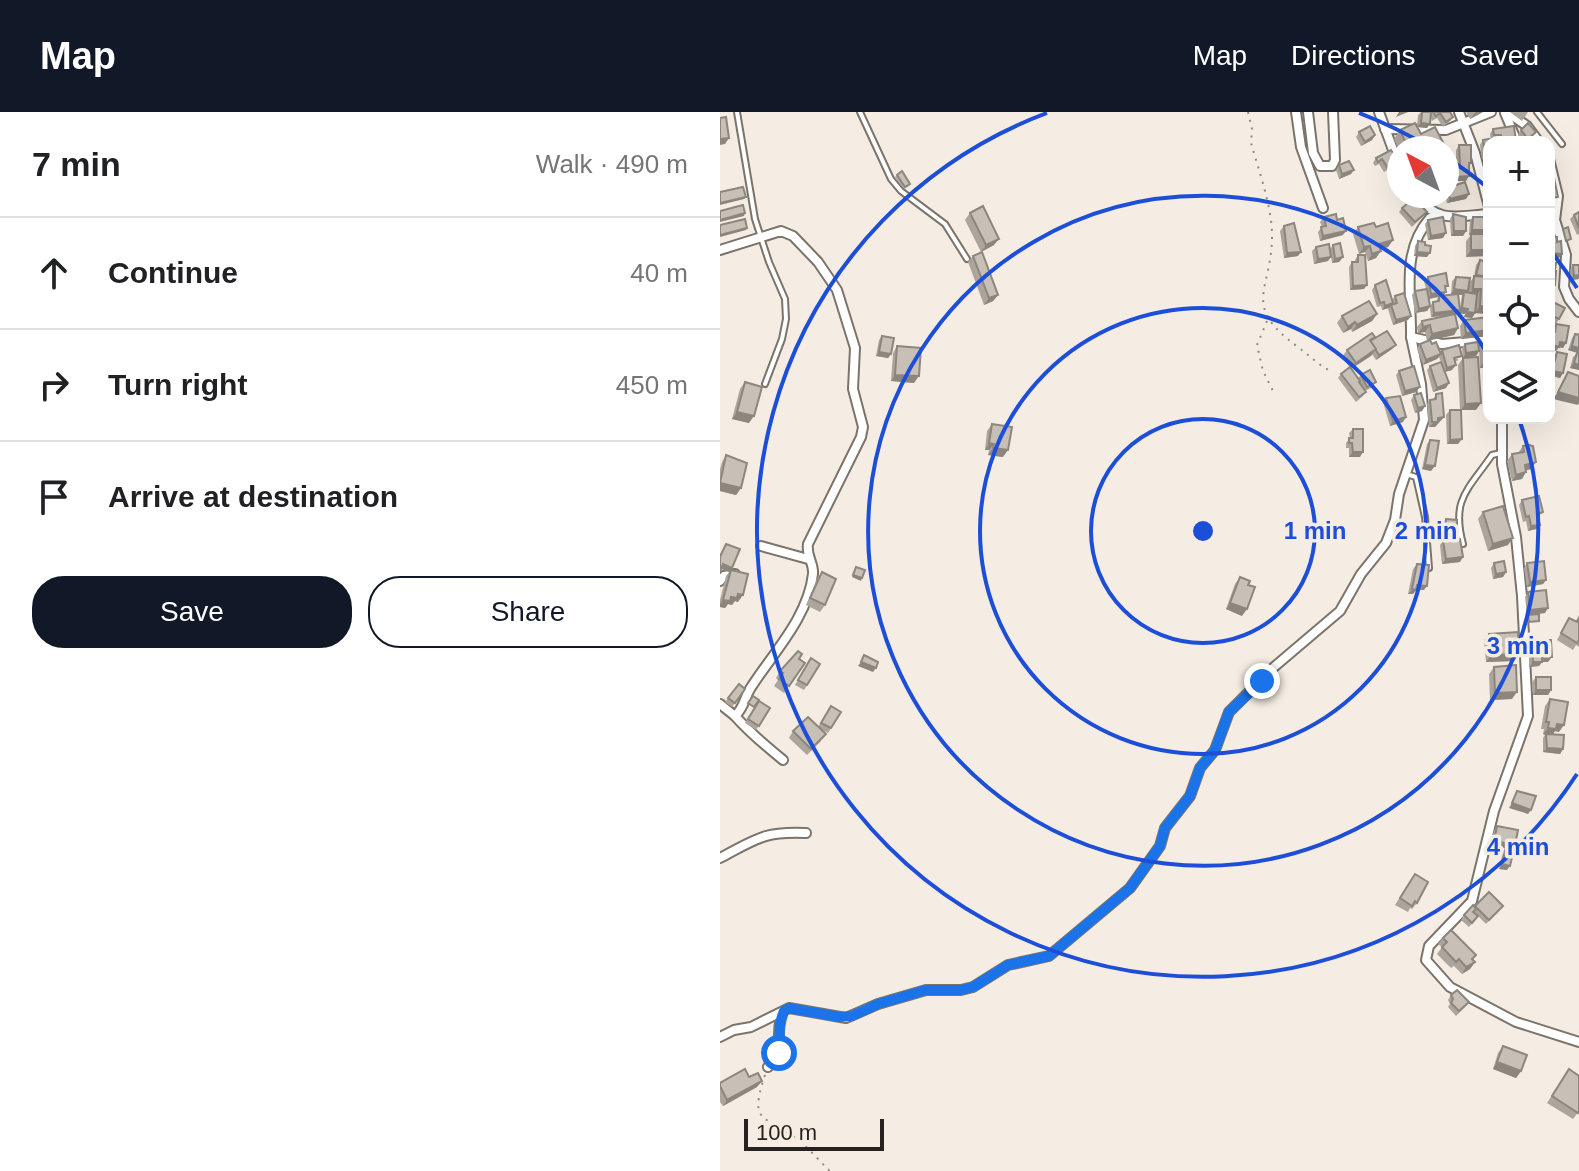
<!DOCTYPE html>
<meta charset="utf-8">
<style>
:root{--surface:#fff;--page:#f2f2f2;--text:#202124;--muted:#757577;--line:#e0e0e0;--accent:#111827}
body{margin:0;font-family:Arial,sans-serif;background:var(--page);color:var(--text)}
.controls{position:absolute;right:24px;top:24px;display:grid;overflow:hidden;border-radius:16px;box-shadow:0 8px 32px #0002}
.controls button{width:72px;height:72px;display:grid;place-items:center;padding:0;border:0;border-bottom:2px solid var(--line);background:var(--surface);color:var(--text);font:40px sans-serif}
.compass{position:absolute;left:667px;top:24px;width:72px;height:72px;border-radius:50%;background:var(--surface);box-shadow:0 8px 32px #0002;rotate:319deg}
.scale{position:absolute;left:24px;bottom:20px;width:140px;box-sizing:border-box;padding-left:8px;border:4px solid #26231f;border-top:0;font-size:22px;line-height:28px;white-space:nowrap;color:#26231f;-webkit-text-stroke:6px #f5ede3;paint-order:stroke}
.stop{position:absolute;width:24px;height:24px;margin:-18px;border:6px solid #1a73e8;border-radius:50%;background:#fff}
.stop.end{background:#1a73e8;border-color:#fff;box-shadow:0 2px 8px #0008}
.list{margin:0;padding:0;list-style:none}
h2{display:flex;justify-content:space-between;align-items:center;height:104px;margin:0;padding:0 32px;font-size:34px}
h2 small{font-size:26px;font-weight:400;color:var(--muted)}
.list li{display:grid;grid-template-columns:52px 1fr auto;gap:24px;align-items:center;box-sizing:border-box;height:112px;padding:0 32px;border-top:2px solid var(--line)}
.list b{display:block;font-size:30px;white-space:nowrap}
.list em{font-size:26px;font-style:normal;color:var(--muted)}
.actions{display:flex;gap:16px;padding:24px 32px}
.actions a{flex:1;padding:18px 0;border:2px solid var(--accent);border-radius:32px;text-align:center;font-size:28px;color:var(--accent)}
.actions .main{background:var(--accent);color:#fff}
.icon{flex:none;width:44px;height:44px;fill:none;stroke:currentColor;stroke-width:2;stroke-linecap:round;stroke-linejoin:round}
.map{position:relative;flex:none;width:859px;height:1059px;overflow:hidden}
header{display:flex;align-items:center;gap:48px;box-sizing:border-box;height:112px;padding:0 40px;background:var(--accent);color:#fff}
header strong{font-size:38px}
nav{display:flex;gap:44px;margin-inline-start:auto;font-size:28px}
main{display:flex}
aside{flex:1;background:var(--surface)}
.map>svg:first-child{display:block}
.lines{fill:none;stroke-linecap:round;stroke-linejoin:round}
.lane-casing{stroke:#7b746b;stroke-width:8}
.street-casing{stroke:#7b746b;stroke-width:12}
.path{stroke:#908a83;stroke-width:2;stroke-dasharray:2 6;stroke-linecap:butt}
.lane{stroke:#fff;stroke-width:4}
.street{stroke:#fff;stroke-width:8}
.wall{fill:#aca59d;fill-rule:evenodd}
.shaded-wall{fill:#8c867f}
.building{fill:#c8c0b6;stroke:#8c867f;stroke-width:2}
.route{stroke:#1a73e8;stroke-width:10}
.ring{fill:none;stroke:#1d4ed8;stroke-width:4}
.centre{fill:#1d4ed8;stroke:#f5ede3;stroke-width:4}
.ring-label{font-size:24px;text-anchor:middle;font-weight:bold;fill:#1d4ed8;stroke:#f5ede3;stroke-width:7;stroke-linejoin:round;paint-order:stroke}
</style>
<header>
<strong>Map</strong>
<nav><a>Map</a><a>Directions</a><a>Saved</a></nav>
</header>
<main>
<aside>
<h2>7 min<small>Walk · 490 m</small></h2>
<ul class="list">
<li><svg class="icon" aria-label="ahead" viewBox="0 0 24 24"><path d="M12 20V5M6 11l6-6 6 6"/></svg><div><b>Continue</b></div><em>40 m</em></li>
<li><svg class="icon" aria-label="right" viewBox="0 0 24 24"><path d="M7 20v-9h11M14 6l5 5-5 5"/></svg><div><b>Turn right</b></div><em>450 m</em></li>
<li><svg class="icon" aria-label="arrive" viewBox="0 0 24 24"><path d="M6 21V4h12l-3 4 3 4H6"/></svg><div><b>Arrive at destination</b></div></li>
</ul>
<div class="actions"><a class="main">Save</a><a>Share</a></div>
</aside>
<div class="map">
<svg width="859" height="1059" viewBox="0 0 859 1059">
<rect width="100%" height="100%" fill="#f5ede3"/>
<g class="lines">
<defs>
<g id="lane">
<polyline points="17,0 35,107 49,150 65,187 66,207 62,227 45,272"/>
<polyline points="140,0 171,67 181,79 225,112 247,147"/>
<polyline points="817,0 842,32"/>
<polyline points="686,362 696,365 705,405 709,456"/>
<path d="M743 432C731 387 748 378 772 343L781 341"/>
</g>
<g id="street">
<polyline points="576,0 581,35 603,96"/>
<polyline points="588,0 593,41 600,54 612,54 615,48 613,0"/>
<polyline points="659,0 679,54"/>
<polyline points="739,0 755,41 769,95"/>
<polyline points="787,0 807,14 819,30"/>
<polyline points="785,1 797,30"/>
<polyline points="665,17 726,18 771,0"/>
<polyline points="829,47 838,84 835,108 846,143 844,175 849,187 859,200"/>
<path d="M696 84C719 112 736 104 769 102"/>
<path d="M720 105 710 106C680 140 692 185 691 225L722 232 769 228"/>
<path d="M0 138 61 119 73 124 98 150 117 178 135 236 133 277 143 315 141 325 88 432C86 444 94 451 93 462 88 506 52 542 30 577 24 587 24 596 15 604 29 620 47 635 63 648"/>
<polyline points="782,306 782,352 796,425 802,484 808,604 774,699 752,789 709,834 706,848 730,875 796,910 859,930"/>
<polyline points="41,434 88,447"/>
<polyline points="0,469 4,464 15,462"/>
<polyline points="0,592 15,604"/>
<path d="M0 746C36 727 44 719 86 721"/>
<polyline points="0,925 14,918 31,915 69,896 126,906 158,892 206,878 241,878 253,875 288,853 329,844 410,776 440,734 445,716 470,684 480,656 495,638 509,600 554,555 620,499 641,462 666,431 675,408 679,382 704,308 701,272 691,225"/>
<path d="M48 955C67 931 53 925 63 900"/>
</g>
</defs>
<!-- lane casing -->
<use href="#lane" class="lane-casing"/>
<!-- street casing -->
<use href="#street" class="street-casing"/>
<!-- path -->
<g class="path">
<path d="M528 0 532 17 531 31C539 59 551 92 552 121 553 179 519 192 578 235 590 244 599 254 613 260"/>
<polyline points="547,209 537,233 543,259 553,279"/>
<path d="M45 963C28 1014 45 1002 77 1027 89 1036 99 1049 110 1059"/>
</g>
<!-- lane -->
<use href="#lane" class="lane"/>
<!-- street -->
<use href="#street" class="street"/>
</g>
<!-- wall -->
<g class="wall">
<polygon points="701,0 730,0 733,5 730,9 723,15 717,6 712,9 711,6 707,16 698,15 701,22 726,36 679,36 679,39 674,27 680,18 697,15 698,3"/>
<polygon points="746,0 763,0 750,7"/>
<polygon points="790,0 808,0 802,9"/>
<polygon points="773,17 796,30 778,30 778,27 769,30 769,46 762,47 760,33 763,28 771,27 770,22"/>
<polygon points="801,18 816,20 807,30 804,30 798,22"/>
<polygon points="639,20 655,23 652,28 641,34 636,25"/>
<polygon points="739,33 751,51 749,54 746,69 732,69 732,60 736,55 736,38"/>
<polygon points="671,38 674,54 664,60 659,52 655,54 653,51 656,46"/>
<polygon points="619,53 631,62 619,67 616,58"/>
<polygon points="829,57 835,89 829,91"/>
<polygon points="177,63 190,72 189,74 184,77 175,65"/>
<polygon points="727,76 746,87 727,91 725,84 727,84"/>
<polygon points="682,96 707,100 692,115 679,100"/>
<polygon points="859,100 859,122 857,123 850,107 854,103"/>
<polygon points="250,101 274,133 261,140 245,108"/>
<polygon points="733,102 746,119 743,124 731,124 730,107"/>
<polygon points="604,105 617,108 623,123 600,129 598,120 602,115 600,110"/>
<polygon points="753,105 762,122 769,122 746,145 746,129 751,123 749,123 750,109"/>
<polygon points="708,108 723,126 708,128 705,112"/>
<polygon points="564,114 578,144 564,146 560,119"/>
<polygon points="638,115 656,115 673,128 668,135 660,137 656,146 648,149 645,140 639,142 633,122"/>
<polygon points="698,129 705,133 707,145 694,144 695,134"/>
<polygon points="613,133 623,145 619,150 612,151 610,137"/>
<polygon points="596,135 608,149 594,152 592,139"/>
<polygon points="638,143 644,177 630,178 629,155 632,150 635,150 635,148"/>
<polygon points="253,144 278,183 273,189 264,193 248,150"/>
<path d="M760 148 769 202 755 201 752 206 744 205 745 202 739 201V199L735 203 738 216 734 223 710 228 712 232 720 240 722 238 739 248 734 250 732 258 725 260 726 276 713 280 707 258 710 254 721 250 719 245 717 247 703 253 697 237 700 232 707 229 705 220 698 221 697 215 702 209 725 204 711 205 710 195 707 199 695 201 692 183 695 179 706 177 704 169 708 165 726 177 724 184 737 182H731L732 169 736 165 749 171 754 165 756 153ZM738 182 742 183 740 196ZM718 185 716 190H713L710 194 709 187Z"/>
<polygon points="853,153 859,167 851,168 850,158"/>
<polygon points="655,173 672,188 675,184 688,208 673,213 668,197 669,196 662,198 661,194 657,195 652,178"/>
<polygon points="833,190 839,207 836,212 829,209 829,197"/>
<polygon points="657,202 652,209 632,220 631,217 623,221 617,211 622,204"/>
<polygon points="769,205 769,224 741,227 740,214 744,208"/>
<polygon points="836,212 846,231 843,236 839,235 836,239 829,238 829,224"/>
<polygon points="859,221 859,258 850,256 853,245 857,241 848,238 852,226 855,222"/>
<polygon points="162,224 171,242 168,246 156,244 159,228"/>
<polygon points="652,228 676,233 672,237 656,248 652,242 631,257 622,245 627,238"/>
<polygon points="764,229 769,229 769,280 764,280 763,256 760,256 759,235"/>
<polygon points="745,232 759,239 756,244 743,246 742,236"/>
<polygon points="177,234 194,271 171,269 173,241"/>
<polygon points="837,240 843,261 840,266 829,263 834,244"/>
<polygon points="743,246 756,298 741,298 738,332 727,332 726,303 730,298 740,298 738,253"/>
<polygon points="679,259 700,275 696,280 682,284 676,263"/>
<polygon points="621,262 638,266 641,263 653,275 645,279 643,284 636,290 618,266"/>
<polygon points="25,270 29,311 12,307 20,277"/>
<polygon points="716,282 724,305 715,315 709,315 707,292 710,288 713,288"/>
<polygon points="694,283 705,294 702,299 695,301 691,288"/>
<polygon points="666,286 683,310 670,314 663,290"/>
<polygon points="272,312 283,345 268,343 269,338 265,338 267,319"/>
<polygon points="633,317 640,345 629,345 629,336 626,336 626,331 630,326 629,321"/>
<polygon points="710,328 711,359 702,357 707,332"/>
<polygon points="803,334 811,357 806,358 802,367 792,369 787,349 792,342 798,341"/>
<polygon points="6,343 21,376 16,383 0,379 0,357 2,350"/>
<polygon points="802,388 823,400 818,405 820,413 816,417 808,419 806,409 803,410 799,393"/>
<polygon points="763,400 788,433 768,439 758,407"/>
<polygon points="726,407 734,424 722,423 722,412"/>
<polygon points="723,429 740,450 722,452 720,433"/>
<polygon points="6,432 12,456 11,458 18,490 15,489 12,493 8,492 5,496 0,495 0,488 6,464 9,460 1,457 0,459 0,442"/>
<polygon points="774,451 786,460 783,465 773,467 771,456"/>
<polygon points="807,451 826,468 823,472 807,475 804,456"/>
<polygon points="697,452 704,478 696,478 693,482 688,482 693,457"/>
<polygon points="102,460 105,493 100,500 86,493 97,467"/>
<polygon points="520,465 522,504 506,497 515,472"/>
<polygon points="808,480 825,501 807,503 805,485"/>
<polygon points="859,503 859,535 856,533 853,538 837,528 849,506 856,509"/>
<polygon points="769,522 799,542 794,549 766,550 764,528"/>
<polygon points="812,529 828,550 822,550 819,554 809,555 809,533"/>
<polygon points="91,546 100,552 84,578 75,573"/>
<polygon points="79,547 85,551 64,581 54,574 58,568 56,566 60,559"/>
<polygon points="774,555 792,587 770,588 769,562"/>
<polygon points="816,565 831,578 828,583 813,583 812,570"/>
<polygon points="19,572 25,577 12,595 5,590"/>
<polygon points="830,587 839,620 835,619 833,622 843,637 840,642 823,640 823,626 825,623 823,622 824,617 821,617 825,594"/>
<polygon points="39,589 50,596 36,618 25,611"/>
<polygon points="111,594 121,600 108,621 99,616 101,629 87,643 69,626 73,619 98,615"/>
<polygon points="777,714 795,733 793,737 787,758 779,757 783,740 785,736 771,734 774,719"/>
<polygon points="690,769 697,791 692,797 690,796 688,800 675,793"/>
<polygon points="755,795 779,798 766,812 758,804 749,815 741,808 744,803"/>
<polygon points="723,826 755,850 750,857 742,862 734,854 731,856 717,842 722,835 718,832"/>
<polygon points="731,883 746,894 736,904 728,895 730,892 728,888"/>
<polygon points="783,934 801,959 796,966 773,957 778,941"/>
<polygon points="849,957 859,999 853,1007 827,991"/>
<polygon points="29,965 37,975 3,994 0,990 0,971"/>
</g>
<!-- shaded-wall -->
<g class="shaded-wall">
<polygon points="679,0 688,0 676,5"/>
<polygon points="756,0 763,0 750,7 755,1"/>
<polygon points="701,11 710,12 707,16 697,15"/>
<polygon points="655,23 652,28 641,34 645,30"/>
<polygon points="9,26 5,32 0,33 0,27"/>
<polygon points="634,58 631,62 619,67 622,62"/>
<polygon points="749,64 746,69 732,69 735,65"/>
<polygon points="749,82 746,87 727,91 730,87"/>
<polygon points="26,85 24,87 0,93 0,91"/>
<polygon points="25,101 24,104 0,110 0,108"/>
<polygon points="27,116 26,118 0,125 0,123"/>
<polygon points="752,118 765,118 761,123 749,123"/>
<polygon points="626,119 623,123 600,129 603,124"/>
<polygon points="734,119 746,119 743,124 731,124"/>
<polygon points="726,121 723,126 708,128 711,124"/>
<polygon points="279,127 274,133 261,140 266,133"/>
<polygon points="673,128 668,135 654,139 659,132"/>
<polygon points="650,134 645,140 639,142 644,135"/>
<polygon points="751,138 769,138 769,144 746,145"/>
<polygon points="661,139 656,146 648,149 652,142"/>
<polygon points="581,140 578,144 564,146 567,141"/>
<polygon points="697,140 710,141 707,145 694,144"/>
<polygon points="830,141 842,142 839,146 829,146"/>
<polygon points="611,145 608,149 594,152 598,147"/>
<polygon points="623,145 619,150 612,151 615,147"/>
<polygon points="859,163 859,167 851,168 854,164"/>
<polygon points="647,173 644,177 630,178 633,174"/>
<polygon points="734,177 748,179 745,183 744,180 742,183 731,182"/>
<polygon points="753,177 761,177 756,184 748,184"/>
<polygon points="726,180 723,184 708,187 711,182"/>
<polygon points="278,183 273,189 264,193 269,186"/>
<polygon points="673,191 669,196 662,198 665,194"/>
<polygon points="710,194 707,199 695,201 699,197"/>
<polygon points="760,194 769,195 769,202 755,201"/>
<polygon points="742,196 748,197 745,202 739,201"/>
<polygon points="740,198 737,202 711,205 714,201"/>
<polygon points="747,200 755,201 752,206 744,205"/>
<polygon points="657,202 652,209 632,220 637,213"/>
<polygon points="691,204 688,208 673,213 676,208"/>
<polygon points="635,210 631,217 623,221 628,215"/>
<polygon points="710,213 705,220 698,221 703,215"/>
<polygon points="738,216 734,223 707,229 712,222"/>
<polygon points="769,218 769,224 741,227 746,221"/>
<polygon points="840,230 846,231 843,236 839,235 836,239 829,238 832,233"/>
<polygon points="676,233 672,237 656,248 659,243"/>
<polygon points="852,234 859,236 859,241 848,238"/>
<polygon points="656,237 651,244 631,257 636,251"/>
<polygon points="759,239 756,244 743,246 746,241"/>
<polygon points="159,240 171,242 168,246 156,244"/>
<polygon points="721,242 717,247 703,253 706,248"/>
<polygon points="764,249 768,249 763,256 760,256"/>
<polygon points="854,251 859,253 859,258 850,256"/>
<polygon points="736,253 732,258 724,260 727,256"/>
<polygon points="832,259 843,261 840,266 829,263"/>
<polygon points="175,263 199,264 194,271 171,269"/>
<polygon points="729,271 726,276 713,280 717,276"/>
<polygon points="700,275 696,280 682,284 685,279"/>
<polygon points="838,280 859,286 859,291 858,293 833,287"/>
<polygon points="761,291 756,298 741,298 745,292"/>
<polygon points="705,294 702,299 695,301 698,296"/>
<polygon points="17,300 34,304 29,311 12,307"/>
<polygon points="686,305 683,310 670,314 673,309"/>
<polygon points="724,305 715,315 709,315 718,306"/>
<polygon points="742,327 738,332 727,332 730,328"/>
<polygon points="269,331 274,332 269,338 265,338"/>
<polygon points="273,336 288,338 283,345 268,343"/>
<polygon points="633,340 643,340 640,345 629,345"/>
<polygon points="816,350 811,357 800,360 805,353"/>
<polygon points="705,353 715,354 711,359 702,357"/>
<polygon points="806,360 802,367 792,369 796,363"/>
<polygon points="0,371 21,376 16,383 0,379"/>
<polygon points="820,413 816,417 808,419 811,414"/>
<polygon points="725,419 737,419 734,424 722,423"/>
<polygon points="793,426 788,433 768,439 773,432"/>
<polygon points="743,445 740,450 722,452 726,447"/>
<polygon points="3,452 12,456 9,460 0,456"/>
<polygon points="786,460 783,465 773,467 776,462"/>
<polygon points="133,463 142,466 141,469 132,465"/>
<polygon points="826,468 823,472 807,475 810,470"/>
<polygon points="697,473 707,474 704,478 696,478 693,482 688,482"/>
<polygon points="18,482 23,483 18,490 15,489 12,493 8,492 5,496 0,495 0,492 3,488"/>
<polygon points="510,491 527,497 522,504 506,497"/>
<polygon points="828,496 825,501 807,503 810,498"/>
<polygon points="799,542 794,549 766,550 771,543"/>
<polygon points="822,545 832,545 828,550 822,550 819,554 809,555 813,550"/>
<polygon points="141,550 156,556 153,560 138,554"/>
<polygon points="816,578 831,578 828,583 813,583"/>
<polygon points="797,580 792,587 770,588 775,581"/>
<polygon points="837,612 844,613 839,620 835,619 832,624 823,622 828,616"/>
<polygon points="827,636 843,637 840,642 823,640"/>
<polygon points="792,691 811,698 808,702 789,696"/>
<polygon points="774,729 795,733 792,737 771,734"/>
<polygon points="782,752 790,754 787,758 779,757"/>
<polygon points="755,850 750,857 742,862 746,855"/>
<polygon points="777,950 801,959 796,966 773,957"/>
<polygon points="42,969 37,975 3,994 7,988"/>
</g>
<!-- building -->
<g class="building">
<polygon points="702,0 711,0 710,12 701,11"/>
<polygon points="713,0 730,0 733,5 726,10 720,1 716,4"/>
<polygon points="6,5 9,26 0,27 0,6"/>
<polygon points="695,11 701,22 715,15 726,36 688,36 680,18"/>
<polygon points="808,11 816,20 808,27 801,18"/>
<polygon points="650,14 655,23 645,30 639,20"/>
<polygon points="794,14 796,30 782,30 781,23 774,23 773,17"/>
<polygon points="775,26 776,30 769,30 769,42 766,43 763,28"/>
<polygon points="739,33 751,33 751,51 749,51 749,64 735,65 735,55 740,55"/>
<polygon points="671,38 678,49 668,56 662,47 658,50 656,46"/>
<polygon points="629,49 634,58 622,62 619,53"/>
<polygon points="832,56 838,85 832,86 831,78 829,79 829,57"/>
<polygon points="182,59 190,72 185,75 177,63"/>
<polygon points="745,70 749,82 730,87 727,76"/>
<polygon points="23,75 26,85 0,91 0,80"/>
<polygon points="694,86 707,100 695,110 682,96"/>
<polygon points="23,93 25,101 0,108 0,99"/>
<polygon points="263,94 279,127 266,133 250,101"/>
<polygon points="859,100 859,116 854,103"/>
<polygon points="616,102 617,108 623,106 626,119 603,124 601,115 606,114 604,105"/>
<polygon points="733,102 746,105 746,119 734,119"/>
<polygon points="723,105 726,121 711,124 708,108"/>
<polygon points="753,105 765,105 765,118 752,118"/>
<polygon points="25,107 27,116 0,123 0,113"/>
<polygon points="574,111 581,140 567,141 564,114"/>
<polygon points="654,111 656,115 668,111 673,128 659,132 661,139 652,142 650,134 644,135 638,115"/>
<polygon points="848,115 851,127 846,129 843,117"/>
<rect x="751" y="122" width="18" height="16"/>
<polygon points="829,125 837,125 837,130 841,129 842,142 830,141"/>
<polygon points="698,129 705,130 705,133 711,134 710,141 697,140"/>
<polygon points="620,131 623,145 615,147 613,133"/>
<polygon points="609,132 611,145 598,147 596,135"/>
<polygon points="262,140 278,183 269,186 253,144"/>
<polygon points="638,143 645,143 647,173 633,174 632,150 638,150"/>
<polygon points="760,148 769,150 769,165 756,163"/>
<polygon points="829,151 836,151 835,157 829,157"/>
<polygon points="853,153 859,153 859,163 854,164"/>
<polygon points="829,159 836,159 835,173 829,172"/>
<polygon points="726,161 728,174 725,174 726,180 711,182 708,165"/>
<polygon points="754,164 769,165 769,195 760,194 761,177 753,177"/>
<polygon points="736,165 750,166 748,179 734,177"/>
<polygon points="666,168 673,191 665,194 664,190 660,191 655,173"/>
<polygon points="707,177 710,194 699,197 695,179"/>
<polygon points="744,180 757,182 755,201 747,200 748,197 742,196"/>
<polygon points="684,181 691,204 676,208 671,193 677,191 675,184"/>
<polygon points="738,182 740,198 714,201 713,190 719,189 719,184"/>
<polygon points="649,189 657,202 637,213 635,210 628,215 622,204"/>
<polygon points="833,190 845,196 839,207 829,202 829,198"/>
<polygon points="735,202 738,216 712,222 710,213 703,215 702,209"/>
<polygon points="769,205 769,218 746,221 744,208"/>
<polygon points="836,212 849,214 846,231 840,230 839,235 832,233 832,220 835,220"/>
<polygon points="667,219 676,233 659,243 650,229"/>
<polygon points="652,221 655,225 650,228 656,237 636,251 627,238"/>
<polygon points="855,222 859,223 859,236 852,234"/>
<polygon points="162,224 174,226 171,242 159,240"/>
<polygon points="710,228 712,232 716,230 721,242 706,248 700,232"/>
<polygon points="764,229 769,229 769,274 768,249 764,249"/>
<polygon points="758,230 759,239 746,241 745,232"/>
<polygon points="739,233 742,244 734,246 736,253 727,256 722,238"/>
<polygon points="177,234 201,236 199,264 175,263"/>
<polygon points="837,240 847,242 843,261 832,259"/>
<polygon points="857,241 859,241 859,253 854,251"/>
<polygon points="758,245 761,291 745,292 743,246"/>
<polygon points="721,250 729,271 717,276 710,254"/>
<polygon points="694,254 700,275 685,279 679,259"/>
<polygon points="630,255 640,269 639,270 646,280 639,285 621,262"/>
<polygon points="650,258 656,270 647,275 641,263"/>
<polygon points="848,260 859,264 859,286 838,280"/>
<polygon points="25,270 42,275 34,304 17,300"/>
<polygon points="701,281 705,294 698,296 694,283"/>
<polygon points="722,281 724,305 718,306 718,310 712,310 710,288 716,287 716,282"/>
<polygon points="680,284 686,305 673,309 666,286"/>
<polygon points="730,298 741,298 742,327 730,328"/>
<polygon points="272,312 292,315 288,338 273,336 274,332 269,331"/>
<polygon points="633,317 643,317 643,340 633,340 632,331 629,331 629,326 633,326"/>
<polygon points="710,328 719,329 715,354 705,353"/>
<polygon points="809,333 813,334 816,350 805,353 806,360 796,363 792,342 804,340 803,334"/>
<polygon points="6,343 27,351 21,376 0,371"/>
<polygon points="819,384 823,400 817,402 820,413 811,414 809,404 806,405 802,388"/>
<polygon points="783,394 793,426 773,432 763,400"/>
<polygon points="726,407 737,408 737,419 725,419"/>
<polygon points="740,427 743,445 726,447 723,429"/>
<polygon points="6,432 20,437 12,456 3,452 0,459 0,445"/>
<polygon points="784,449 786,460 776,462 774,451"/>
<polygon points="824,449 826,468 810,470 807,451"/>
<polygon points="697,452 709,453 707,474 697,473 696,478 692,477"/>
<polygon points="136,455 145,458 142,466 133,463"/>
<polygon points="11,458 28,462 23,483 18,482 17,486 11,485 10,489 3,488"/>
<polygon points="102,460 116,467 105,493 90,486"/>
<polygon points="520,465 530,469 528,473 535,475 527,497 510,491"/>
<polygon points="826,478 828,496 810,498 808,480"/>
<polygon points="819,502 819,509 809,510 808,503"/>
<polygon points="849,506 857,510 859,506 859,528 857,531 841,521"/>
<polygon points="798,520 799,542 771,543 769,522"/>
<polygon points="831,528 832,545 822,545 822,550 813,550 812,529"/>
<polygon points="78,539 82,542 79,547 85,551 69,574 59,567 63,561 60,559"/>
<polygon points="144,543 158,550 156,556 141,550"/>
<polygon points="91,546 100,552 87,573 78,568"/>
<polygon points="796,553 797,580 775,581 774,555"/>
<rect x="816" y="565" width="15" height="13"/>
<polygon points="19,572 25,577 15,591 8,586"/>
<polygon points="33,584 39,588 34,595 28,591"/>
<polygon points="830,587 848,590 844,613 837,612 836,617 828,616 829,610 826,610"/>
<polygon points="39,589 50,596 39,614 28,607"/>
<polygon points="111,594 121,600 111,616 101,611"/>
<polygon points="88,605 106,622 91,637 73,619"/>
<polygon points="826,622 844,623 843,637 827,636"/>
<polygon points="797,679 816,684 811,698 792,691"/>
<polygon points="777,714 798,718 795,733 774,729"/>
<polygon points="786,735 794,737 790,754 782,752"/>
<polygon points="695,762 708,770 697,791 695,789 692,794 680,786"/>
<polygon points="769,780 783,794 769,808 755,794"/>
<polygon points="753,793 756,797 753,800 758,804 752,811 744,803"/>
<polygon points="731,818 756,843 752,847 755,850 746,855 739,847 736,850 722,835 727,830 723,826"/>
<polygon points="737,878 749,890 739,899 731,891 733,887 731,883"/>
<polygon points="783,934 807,943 801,959 777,950"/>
<polygon points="25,957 29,965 38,961 42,969 7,988 0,974 0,971"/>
<polygon points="849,957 859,964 859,999 858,1001 832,984"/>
</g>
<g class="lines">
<!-- route -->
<path class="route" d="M59 941C62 923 56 918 64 899L69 896 119 905 132 904 158 892 206 878H241L253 875 288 853 329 844 410 776 440 734 445 716 470 684 480 656 495 638 509 600 542 569"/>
</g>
<!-- distance rings -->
<g class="ring">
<circle cx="483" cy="419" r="112"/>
<circle cx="483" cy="419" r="223"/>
<path d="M799 307A335 335 0 1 1 769 244"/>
<path d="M857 662A446 446 0 1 1 327 1M639 1A446 446 0 0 1 709 35M729 47A446 446 0 0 1 767 75M830 138A446 446 0 0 1 857 176"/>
</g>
<circle cx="483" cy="419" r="12" class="centre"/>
<g class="ring-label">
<text x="595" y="427">1 min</text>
<text x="706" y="427">2 min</text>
<text x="798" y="542">3 min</text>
<text x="798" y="743">4 min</text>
</g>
</svg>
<div class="controls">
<button>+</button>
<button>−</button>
<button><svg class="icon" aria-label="locate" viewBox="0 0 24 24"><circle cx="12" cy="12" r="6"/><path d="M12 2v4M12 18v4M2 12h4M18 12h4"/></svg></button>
<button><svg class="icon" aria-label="layers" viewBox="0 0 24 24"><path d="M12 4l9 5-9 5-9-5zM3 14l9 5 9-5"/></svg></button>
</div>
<svg class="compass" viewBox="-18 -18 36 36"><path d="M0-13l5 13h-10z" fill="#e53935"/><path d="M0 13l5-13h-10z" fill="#757577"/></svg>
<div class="scale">100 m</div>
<div class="stop" style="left:59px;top:941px"></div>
<div class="stop end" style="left:542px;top:569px"></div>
</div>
</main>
